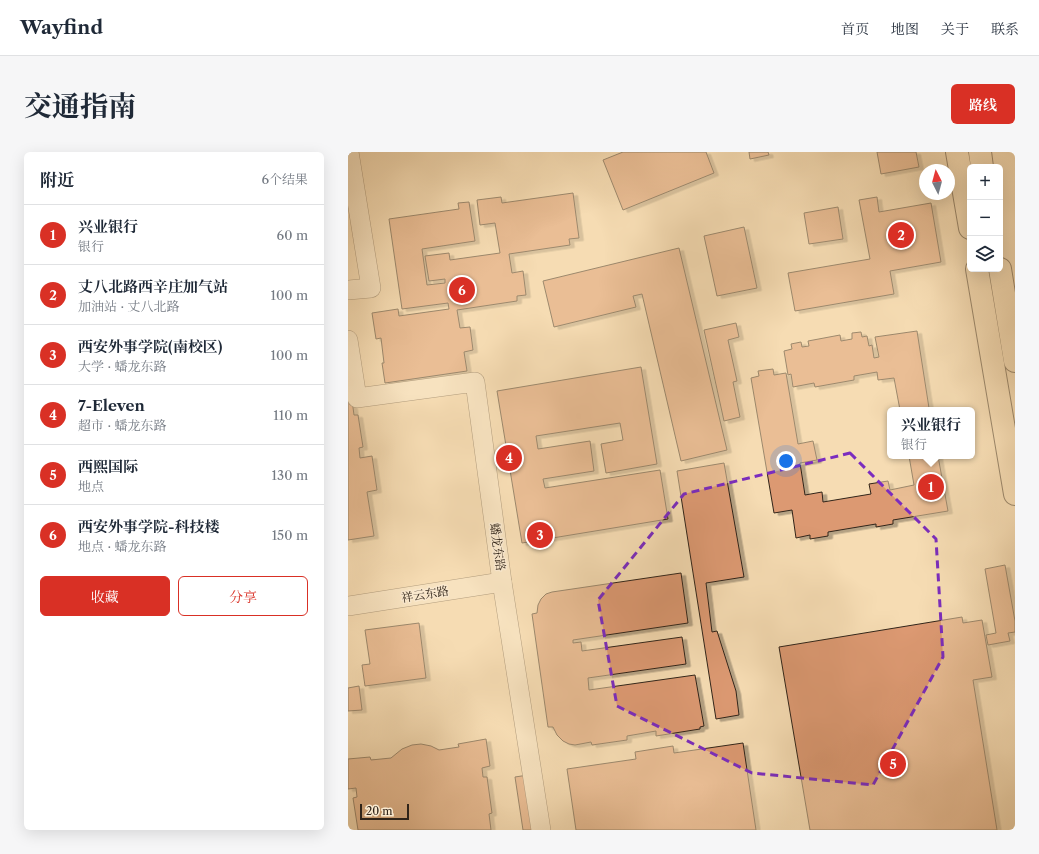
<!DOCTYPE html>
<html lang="zh">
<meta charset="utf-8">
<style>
:root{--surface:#fff;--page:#f6f6f7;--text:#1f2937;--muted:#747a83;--line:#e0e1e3;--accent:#d93025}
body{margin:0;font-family:"Libre Caslon Text","Noto Serif SC",serif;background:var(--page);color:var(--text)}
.controls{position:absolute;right:12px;top:12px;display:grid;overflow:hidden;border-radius:6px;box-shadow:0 4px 16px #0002}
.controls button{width:36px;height:36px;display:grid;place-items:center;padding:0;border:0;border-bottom:1px solid var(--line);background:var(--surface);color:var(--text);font:20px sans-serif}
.compass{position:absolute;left:571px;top:12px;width:36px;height:36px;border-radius:50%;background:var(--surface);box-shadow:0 4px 16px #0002;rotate:354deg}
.scale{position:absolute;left:12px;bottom:10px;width:49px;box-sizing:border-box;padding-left:4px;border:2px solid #302419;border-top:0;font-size:11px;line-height:14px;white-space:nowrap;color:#302419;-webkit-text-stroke:3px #f9e8ce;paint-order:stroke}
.you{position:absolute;left:438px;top:309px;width:14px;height:14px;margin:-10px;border:3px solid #fff;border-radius:50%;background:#1a73e8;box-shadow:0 0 0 6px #1a73e833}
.badge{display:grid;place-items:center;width:26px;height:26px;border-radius:50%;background:var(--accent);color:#fff;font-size:13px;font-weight:700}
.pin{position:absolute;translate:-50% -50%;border:2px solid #fff;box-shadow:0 1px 4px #0006}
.popup{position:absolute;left:539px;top:255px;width:88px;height:52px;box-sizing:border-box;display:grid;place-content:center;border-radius:6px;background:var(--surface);filter:drop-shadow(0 1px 3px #0005);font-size:13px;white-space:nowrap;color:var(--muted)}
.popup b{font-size:15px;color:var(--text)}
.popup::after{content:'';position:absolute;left:50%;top:100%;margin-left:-8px;border:8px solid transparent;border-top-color:var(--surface)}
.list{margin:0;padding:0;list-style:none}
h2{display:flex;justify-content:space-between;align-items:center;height:52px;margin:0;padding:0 16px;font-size:17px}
h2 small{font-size:13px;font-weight:400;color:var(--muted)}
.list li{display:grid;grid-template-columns:26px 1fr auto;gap:12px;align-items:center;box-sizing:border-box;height:60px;padding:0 16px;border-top:1px solid var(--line)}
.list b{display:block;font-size:15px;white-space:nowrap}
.list p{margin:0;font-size:13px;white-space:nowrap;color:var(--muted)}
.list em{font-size:13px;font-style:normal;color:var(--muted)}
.actions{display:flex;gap:8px;padding:12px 16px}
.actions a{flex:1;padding:9px 0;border:1px solid var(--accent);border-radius:6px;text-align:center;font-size:14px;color:var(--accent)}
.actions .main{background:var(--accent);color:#fff}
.icon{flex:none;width:22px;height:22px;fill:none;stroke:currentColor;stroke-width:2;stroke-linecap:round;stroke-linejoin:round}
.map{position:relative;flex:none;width:667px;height:678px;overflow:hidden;border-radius:6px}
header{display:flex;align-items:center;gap:24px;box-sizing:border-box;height:56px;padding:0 20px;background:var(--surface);border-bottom:1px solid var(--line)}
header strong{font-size:19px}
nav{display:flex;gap:22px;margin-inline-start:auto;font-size:14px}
.intro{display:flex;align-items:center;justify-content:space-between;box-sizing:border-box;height:96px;padding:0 24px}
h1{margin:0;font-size:28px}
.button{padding:10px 18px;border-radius:6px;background:var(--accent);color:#fff;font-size:14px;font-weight:700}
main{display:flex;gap:24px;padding:0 24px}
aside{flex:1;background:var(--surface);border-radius:6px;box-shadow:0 4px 16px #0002}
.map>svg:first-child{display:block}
.building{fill:#dc9972;stroke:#302419;filter:url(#shadow)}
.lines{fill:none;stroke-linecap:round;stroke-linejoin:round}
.minor-casing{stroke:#625240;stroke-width:20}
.major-casing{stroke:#302419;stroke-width:24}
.minor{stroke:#f9e8ce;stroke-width:19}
.major{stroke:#f6dcb3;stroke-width:22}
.marked{fill:none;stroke:#7b2cbf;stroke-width:3;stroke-dasharray:8 5;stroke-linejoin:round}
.labels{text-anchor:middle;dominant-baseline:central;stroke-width:3;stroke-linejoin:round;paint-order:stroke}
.street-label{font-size:12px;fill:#302419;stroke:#f9e8ce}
</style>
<header>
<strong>Wayfind</strong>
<nav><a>首页</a><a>地图</a><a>关于</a><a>联系</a></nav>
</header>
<div class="intro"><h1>交通指南</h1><a class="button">路线</a></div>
<main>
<aside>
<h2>附近<small>6个结果</small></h2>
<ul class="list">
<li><span class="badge">1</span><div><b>兴业银行</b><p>银行</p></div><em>60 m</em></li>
<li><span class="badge">2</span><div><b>丈八北路西辛庄加气站</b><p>加油站 · 丈八北路</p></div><em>100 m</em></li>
<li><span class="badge">3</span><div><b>西安外事学院(南校区)</b><p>大学 · 蟠龙东路</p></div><em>100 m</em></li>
<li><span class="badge">4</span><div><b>7-Eleven</b><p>超市 · 蟠龙东路</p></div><em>110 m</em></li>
<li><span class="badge">5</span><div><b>西熙国际</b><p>地点</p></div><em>130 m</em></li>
<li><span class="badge">6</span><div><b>西安外事学院-科技楼</b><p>地点 · 蟠龙东路</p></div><em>150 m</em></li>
</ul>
<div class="actions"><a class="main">收藏</a><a>分享</a></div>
</aside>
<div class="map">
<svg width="667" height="678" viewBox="0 0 667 678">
<defs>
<filter id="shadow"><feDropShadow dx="4.5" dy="2.5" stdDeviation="0" flood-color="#0004"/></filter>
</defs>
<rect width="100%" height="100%" fill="#f6dcb3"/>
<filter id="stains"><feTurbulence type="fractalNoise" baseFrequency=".005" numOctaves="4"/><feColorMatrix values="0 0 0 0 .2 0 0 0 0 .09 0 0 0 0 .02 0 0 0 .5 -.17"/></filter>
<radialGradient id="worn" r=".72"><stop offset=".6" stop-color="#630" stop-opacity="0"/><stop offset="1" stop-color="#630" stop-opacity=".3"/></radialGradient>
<!-- building -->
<g class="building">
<polygon points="275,0 358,0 366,21 275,58 255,8"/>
<polygon points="401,0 420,0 421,3 402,7"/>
<polygon points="529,0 568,0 571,15 533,22"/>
<polygon points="225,41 231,86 221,87 222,93 161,102 164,121 175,119 178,143 169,144 169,149 109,158 112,176 122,175 125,198 116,200 119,219 37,231 34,211 36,211 33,186 28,187 24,161 50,157 51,164 101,157 100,151 54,157 41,67 111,57 110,51 121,50 127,89 74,97 79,133 97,131 97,127 81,129 77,104 101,101 102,108 152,101 147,71 132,73 129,48 153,45 154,51"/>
<polygon points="529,45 531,60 583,51 593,110 542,119 546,142 447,159 440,121 522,107 511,48"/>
<polygon points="490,55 495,87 461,92 456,61"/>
<polygon points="396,75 409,136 369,144 356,84"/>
<polygon points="331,96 379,298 333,309 294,142 285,144 288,155 206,175 195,129"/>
<polygon points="388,171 391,185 380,188 389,229 385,230 392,265 376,269 356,178"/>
<polygon points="569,179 581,256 569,258 552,258 546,226 530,228 529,220 506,224 506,228 467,235 466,231 445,235 443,222 440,223 436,199 444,197 443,192 453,190 454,195 461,194 460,189 492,183 493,189 504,187 504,181 513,180 514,185 519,184 521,194 524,193 526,206 531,205 527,185"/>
<polygon points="293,215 309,312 258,321 253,292 275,288 272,271 188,284 190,297 242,289 246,319 195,327 197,336 312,318 320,367 174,391 149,239"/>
<polygon points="425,217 426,223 438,221 450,292 465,289 469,308 452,311 457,343 474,340 475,350 523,342 521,332 540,329 542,338 566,333 561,304 590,304 600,359 545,368 545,372 528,375 528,372 480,380 480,384 462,387 462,383 448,386 444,358 426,361 403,226 411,224 410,219"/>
<polygon points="4,248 6,263 10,263 15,295 11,296 12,306 24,304 29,338 19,340 26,384 0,388 0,249"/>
<polygon points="376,311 396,425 358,431 364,480 369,479 388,539 391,563 368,567 329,319"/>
<polygon points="657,413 667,469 667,480 660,481 662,489 640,493 638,483 648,481 637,417"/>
<polygon points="333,421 340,471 225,488 225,491 233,490 234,499 334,485 338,512 240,526 241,538 347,523 356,574 352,575 352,577 308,584 308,579 279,584 279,588 244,593 243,590 227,593 221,592 215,589 209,583 205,575 200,575 184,462 189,461 190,453 193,447 198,442 204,440"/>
<polygon points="614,465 615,471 634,468 644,525 625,528 649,678 462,678 431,495"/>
<polygon points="71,471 78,526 17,534 14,513 22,512 17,478"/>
<polygon points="11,534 14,558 0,559 0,536"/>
<polygon points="138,587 142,614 134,616 135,625 139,625 144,661 141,662 143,678 10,678 5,646 9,645 8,636 0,637 0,607 22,605 23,608 43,606 54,597 64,593 73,592 83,594 91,598 111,595 110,592"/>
<polygon points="395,591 408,678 228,678 219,617 288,607 287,600 325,594 326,601"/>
<polygon points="180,623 189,678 175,678 167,625"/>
</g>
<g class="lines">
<defs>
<g id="minor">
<polyline points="0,138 23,136 1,0"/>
<polyline points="0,188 9,246 127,230 154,430 193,678"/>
<polyline points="0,454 154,430"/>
</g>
<g id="major">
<polyline points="609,0 622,76"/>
<polyline points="632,0 634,15"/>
<polyline points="629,117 667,342"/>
<polyline points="652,117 667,209"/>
</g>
</defs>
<!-- minor casing -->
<use href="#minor" class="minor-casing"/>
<!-- major casing -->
<use href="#major" class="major-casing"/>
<!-- minor -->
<use href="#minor" class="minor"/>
<!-- major -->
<use href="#major" class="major"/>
</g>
<!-- marked area -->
<path d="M0 0H667V678H0ZM502 301 588 387 595 505 525 633 404 621 269 554 250 448 336 342Z" fill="#f6dcb3" fill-opacity=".55" fill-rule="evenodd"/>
<path class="marked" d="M502 301 588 387 595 505 525 633 404 621 269 554 250 448 336 342Z"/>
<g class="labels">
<!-- street labels -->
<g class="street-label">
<text transform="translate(150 395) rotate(82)">蟠龙东路</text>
<text transform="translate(77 442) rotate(-9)">祥云东路</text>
</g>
</g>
<rect width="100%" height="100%" filter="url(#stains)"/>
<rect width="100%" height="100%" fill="url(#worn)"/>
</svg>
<div class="controls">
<button>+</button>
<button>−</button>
<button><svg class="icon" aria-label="layers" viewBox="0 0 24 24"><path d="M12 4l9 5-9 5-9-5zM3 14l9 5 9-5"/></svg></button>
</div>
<svg class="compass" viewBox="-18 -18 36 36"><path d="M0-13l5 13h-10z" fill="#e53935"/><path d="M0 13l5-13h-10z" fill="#747a83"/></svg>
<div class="scale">20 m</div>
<div class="you"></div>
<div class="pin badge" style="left:583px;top:335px">1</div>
<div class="popup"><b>兴业银行</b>银行</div>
<div class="pin badge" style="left:553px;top:83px">2</div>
<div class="pin badge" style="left:192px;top:383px">3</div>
<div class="pin badge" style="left:161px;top:306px">4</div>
<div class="pin badge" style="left:545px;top:612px">5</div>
<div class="pin badge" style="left:114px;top:138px">6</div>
</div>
</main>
